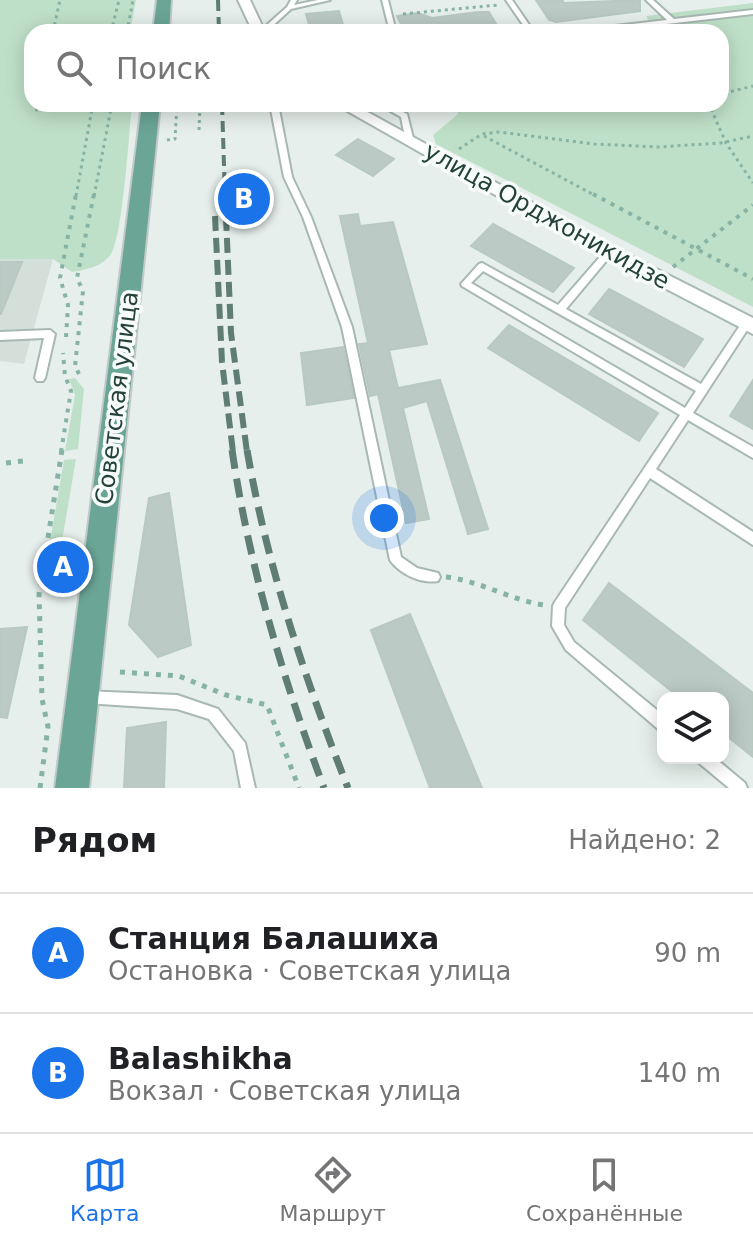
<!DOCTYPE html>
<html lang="ru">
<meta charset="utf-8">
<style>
:root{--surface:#fff;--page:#f2f2f2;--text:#202124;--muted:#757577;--line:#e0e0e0;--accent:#1a73e8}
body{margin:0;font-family:"DejaVu Sans",sans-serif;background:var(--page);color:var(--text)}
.controls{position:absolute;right:24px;bottom:24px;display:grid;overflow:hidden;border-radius:16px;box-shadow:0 4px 20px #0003}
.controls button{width:72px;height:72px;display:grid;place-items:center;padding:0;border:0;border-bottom:2px solid var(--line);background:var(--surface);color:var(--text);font:40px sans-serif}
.you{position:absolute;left:384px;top:518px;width:28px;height:28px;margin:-20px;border:6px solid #fff;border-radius:50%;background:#1a73e8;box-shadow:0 0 0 12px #1a73e833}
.badge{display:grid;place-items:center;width:52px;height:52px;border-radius:50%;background:var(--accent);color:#fff;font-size:26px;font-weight:700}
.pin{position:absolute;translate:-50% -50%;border:4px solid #fff;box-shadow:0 2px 8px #0006}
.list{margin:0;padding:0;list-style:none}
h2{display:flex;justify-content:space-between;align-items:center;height:104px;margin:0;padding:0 32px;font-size:34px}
h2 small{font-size:26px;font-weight:400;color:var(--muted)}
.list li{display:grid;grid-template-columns:52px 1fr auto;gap:24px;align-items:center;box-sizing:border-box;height:120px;padding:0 32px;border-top:2px solid var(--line)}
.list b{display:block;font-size:30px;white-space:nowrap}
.list p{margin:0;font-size:26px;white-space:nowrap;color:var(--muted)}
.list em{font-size:26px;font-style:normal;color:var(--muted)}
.icon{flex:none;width:44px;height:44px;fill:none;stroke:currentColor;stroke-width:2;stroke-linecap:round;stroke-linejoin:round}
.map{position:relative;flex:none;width:753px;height:788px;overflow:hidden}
.search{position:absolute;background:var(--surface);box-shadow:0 4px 20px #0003;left:24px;right:24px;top:24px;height:88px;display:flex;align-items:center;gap:20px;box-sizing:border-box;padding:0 28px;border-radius:24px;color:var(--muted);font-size:30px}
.sheet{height:344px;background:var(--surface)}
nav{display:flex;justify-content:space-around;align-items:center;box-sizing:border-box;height:112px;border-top:2px solid var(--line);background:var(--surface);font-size:22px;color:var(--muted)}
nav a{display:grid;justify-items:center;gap:4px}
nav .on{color:var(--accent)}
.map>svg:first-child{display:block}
.built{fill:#d4dfda}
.green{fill:#bfe0c8}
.building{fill:#bbcac4;stroke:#b8c9c2;stroke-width:2}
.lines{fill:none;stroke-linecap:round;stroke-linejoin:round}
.lane-casing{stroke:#a8b8b2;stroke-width:4}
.street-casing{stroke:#a8b8b2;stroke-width:4}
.primary-casing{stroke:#c2cac8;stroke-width:4}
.path-far2{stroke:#86b3a5;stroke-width:3;stroke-dasharray:3 4;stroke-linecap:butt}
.path-far1{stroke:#86b3a5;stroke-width:4;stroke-dasharray:4 6;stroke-linecap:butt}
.path{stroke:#86b3a5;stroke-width:5;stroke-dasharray:5 7;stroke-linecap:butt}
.lane{fill:#fff;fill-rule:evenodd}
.street{fill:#fff;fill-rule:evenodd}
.primary{fill:#6aa596;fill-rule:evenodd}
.rail-far2{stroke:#5f7d75;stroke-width:4;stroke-dasharray:11 6;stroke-linecap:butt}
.rail-far1{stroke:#5f7d75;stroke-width:6;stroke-dasharray:15 7;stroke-linecap:butt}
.rail{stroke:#5f7d75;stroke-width:7;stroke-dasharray:19 10;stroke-linecap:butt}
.labels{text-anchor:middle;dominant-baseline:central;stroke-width:7;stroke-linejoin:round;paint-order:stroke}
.street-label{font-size:24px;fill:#24423a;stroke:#f7fbf9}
</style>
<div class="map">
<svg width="753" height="788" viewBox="0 0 753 788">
<rect width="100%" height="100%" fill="#e6efeb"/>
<!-- built -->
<polygon class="built" points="0,259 53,259 24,364 0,361"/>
<!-- green -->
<g class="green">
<path d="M0 0H136L130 32H32V104H132C129 132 123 235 111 254 102 267 85 270 72 272L53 259H0Z"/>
<polygon points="753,3 753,307 436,144 433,135 458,114 457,108 450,104 721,104 721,32 655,32 646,16"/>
<polygon points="75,378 84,389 78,449 65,451 75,395 69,379"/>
<polygon points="76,459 62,541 50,542 64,460"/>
</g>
<!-- building -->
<g class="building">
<polygon points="536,0 562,0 564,3 640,0 640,11 556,22 549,20"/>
<polygon points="339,11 345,32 311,32 306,14"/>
<polygon points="478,12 489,12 499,29 405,32 397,16 418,13 432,18"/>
<polygon points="358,139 394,159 373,176 336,155"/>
<polygon points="358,214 360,226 393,222 427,344 389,350 398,388 440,380 488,529 468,534 427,401 403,408 429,519 406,523 378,394 370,396 359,344 368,343 340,216"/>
<polygon points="493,224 574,268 553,292 471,246"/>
<polygon points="0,262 22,262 1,314 0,314"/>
<polygon points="609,289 703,339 684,367 589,314"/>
<polygon points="509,325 658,413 639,441 488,348"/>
<polygon points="343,347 354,398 307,405 301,353"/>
<polygon points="753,380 753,429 730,416"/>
<polygon points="169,493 191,645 158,657 129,625 149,498"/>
<polygon points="609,583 753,693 753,757 723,733 723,698 680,698 583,620"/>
<polygon points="410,614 441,689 482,788 430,788 371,630"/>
<polygon points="27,627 7,718 0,717 0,629"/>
<polygon points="166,722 164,788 124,788 127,728"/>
</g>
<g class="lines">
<defs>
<g id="lane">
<polygon points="291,0 297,0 294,5 318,0 330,0 291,9 266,32 259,32 287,7"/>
<polygon points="382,0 388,0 396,32 390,32"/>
<polygon points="506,0 512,0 534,32 528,32"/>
<polygon points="646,0 653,0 674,19 753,10 753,14 597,32 577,32 580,30 667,20"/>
<path d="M270 104H278L292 177 311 217 352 327 401 557 417 568 438 573 440 577 438 581C421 584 400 574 390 560L342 327 303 217 284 177Z"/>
<polygon points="378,104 387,104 407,114 414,142 413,144 410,144 406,142 401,117"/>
<path d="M609 249 613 252 612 254 566 309 701 384 743 321H749L751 324 693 413 753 447V458L688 420 656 469 753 532V545L650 478 565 608 564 625 574 642 663 715V731L658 729 566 650 552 626 553 606 555 602 680 415 462 286 461 284 479 264 482 263 558 305 606 250ZM483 271 696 391 685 408 471 283Z"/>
<polygon points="50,330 55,334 45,378 43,381 37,381 35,378 44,338 0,340 0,332"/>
<polygon points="85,691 177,695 218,709 245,743 255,788 241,788 234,751 209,719 177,709 85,703 80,702 79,697 80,692"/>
<polygon points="697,758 715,758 745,783 747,788 729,788 699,763"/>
</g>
<g id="street">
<polygon points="238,0 250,0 265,32 253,32"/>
<polygon points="335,104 353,104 615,248 753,318 753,334 603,256"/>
</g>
<g id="primary">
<polygon points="157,0 171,0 169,32 153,32"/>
<polygon points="142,104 160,104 89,788 55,788"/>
</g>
</defs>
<!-- lane casing -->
<use href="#lane" class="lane-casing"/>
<!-- street casing -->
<use href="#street" class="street-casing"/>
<!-- primary casing -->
<use href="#primary" class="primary-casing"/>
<!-- path-far2 -->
<g class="path-far2">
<polyline points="403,14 498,5"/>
<polyline points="53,32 60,0"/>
<polyline points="111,32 119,0"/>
<polyline points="127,32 133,0"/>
<polyline points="721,101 729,92 753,86"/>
<polyline points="718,104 712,111 726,143 753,183"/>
<polyline points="35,110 91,104"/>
<polyline points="199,130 200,104"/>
<polyline points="484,136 596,196"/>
<polyline points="167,140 175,139 177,104"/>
<polyline points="459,149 482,134 499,132 594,144 658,147 721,143 753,136"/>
<polyline points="76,196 93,104"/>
<polyline points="94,196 112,104"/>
</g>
<!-- path-far1 -->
<g class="path-far1">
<polyline points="593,194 753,279"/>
<polyline points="673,267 753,205"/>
<polyline points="66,337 68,305 60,278 76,194"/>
<polyline points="79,374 75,366 83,291 77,278 94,194"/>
<polyline points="61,452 71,391 65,376 63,353"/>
</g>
<!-- path -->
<g class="path">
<polyline points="6,463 23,461"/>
<polyline points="46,549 67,546"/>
<path d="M446 577C481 581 510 600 544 605"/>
<polyline points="120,672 179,676 226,695 267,705 299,788"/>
<polyline points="40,788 48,727 42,699 39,594 62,450"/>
</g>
<!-- lane -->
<use href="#lane" class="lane"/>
<!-- street -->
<use href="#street" class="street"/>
<!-- primary -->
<use href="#primary" class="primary"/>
<!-- rail-far2 -->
<g class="rail-far2">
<polyline points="218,0 219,32"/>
<polyline points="222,104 225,196"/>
</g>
<!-- rail-far1 -->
<g class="rail-far1">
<polyline points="225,194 231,333 247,452"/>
<polyline points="215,216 222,362 233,452"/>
</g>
<!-- rail -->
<g class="rail">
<path d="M232 450C249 566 283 679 324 788"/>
<path d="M247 450C267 566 305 679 348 788"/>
</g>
</g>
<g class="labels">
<!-- street labels -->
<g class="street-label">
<text transform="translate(547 216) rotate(29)">улица Орджоникидзе</text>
<text transform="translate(117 398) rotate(-83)">Советская улица</text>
</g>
</g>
</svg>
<div class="controls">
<button><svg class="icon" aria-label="layers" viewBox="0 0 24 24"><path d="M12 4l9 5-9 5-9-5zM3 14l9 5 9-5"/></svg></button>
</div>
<div class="you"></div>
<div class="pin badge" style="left:63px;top:567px">A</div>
<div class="pin badge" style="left:244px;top:199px">B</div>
<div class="search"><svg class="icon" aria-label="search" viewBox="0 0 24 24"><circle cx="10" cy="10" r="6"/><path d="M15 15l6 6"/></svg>Поиск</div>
</div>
<section class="sheet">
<h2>Рядом<small>Найдено: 2</small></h2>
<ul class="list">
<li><span class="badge">A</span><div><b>Станция Балашиха</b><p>Остановка · Советская улица</p></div><em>90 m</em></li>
<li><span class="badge">B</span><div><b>Balashikha</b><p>Вокзал · Советская улица</p></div><em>140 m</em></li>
</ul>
</section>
<nav>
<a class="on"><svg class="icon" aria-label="map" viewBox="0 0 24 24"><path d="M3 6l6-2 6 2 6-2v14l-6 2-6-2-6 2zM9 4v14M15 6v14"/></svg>Карта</a>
<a><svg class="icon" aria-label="directions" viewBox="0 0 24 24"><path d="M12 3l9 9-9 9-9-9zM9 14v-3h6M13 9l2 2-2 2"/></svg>Маршрут</a>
<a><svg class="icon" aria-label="saved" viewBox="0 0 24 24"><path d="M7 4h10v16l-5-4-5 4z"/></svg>Сохранённые</a>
</nav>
